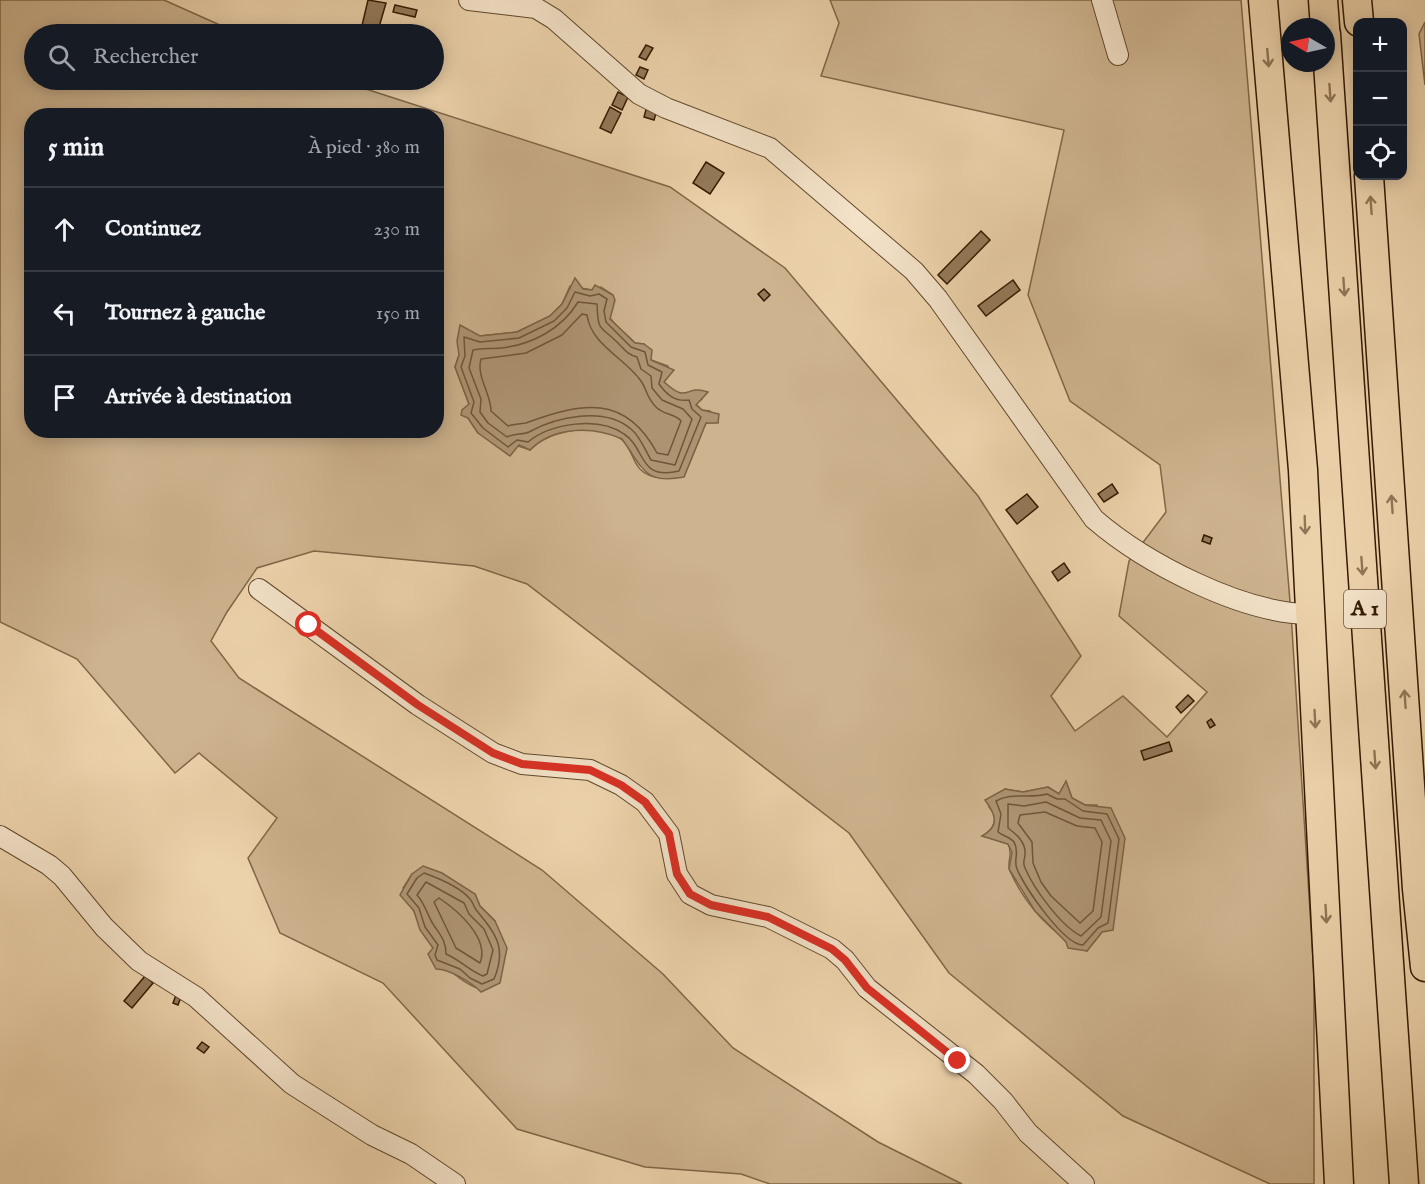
<!DOCTYPE html>
<html lang="fr">
<meta charset="utf-8">
<style>
:root{--surface:#171b24;--page:#20242c;--text:#f1f3f6;--muted:#9ea1a6;--line:#363941}
body{margin:0;font-family:"IM FELL English",serif;background:var(--page);color:var(--text)}
.controls{position:absolute;right:18px;top:18px;display:grid;overflow:hidden;border-radius:12px;box-shadow:0 3px 15px #0003}
.controls button{width:54px;height:54px;display:grid;place-items:center;padding:0;border:0;border-bottom:2px solid var(--line);background:var(--surface);color:var(--text);font:30px sans-serif}
.compass{position:absolute;left:1281px;top:18px;width:54px;height:54px;border-radius:50%;background:var(--surface);box-shadow:0 3px 15px #0003;rotate:279deg}
.stop{position:absolute;width:18px;height:18px;margin:-14px;border:4px solid #d93025;border-radius:50%;background:#fff}
.stop.end{background:#d93025;border-color:#fff;box-shadow:0 2px 6px #0008}
.list{margin:0;padding:0;list-style:none}
h2{display:flex;justify-content:space-between;align-items:center;height:78px;margin:0;padding:0 24px;font-size:26px}
h2 small{font-size:20px;font-weight:400;color:var(--muted)}
.list li{display:grid;grid-template-columns:39px 1fr auto;gap:18px;align-items:center;box-sizing:border-box;height:84px;padding:0 24px;border-top:2px solid var(--line)}
.list b{display:block;font-size:22px;white-space:nowrap}
.list em{font-size:20px;font-style:normal;color:var(--muted)}
.icon{flex:none;width:33px;height:33px;fill:none;stroke:currentColor;stroke-width:2;stroke-linecap:round;stroke-linejoin:round}
.map{position:relative;flex:none;width:1425px;height:1184px;overflow:hidden}
.search{position:absolute;background:var(--surface);box-shadow:0 3px 15px #0003;left:24px;top:24px;width:420px;height:66px;display:flex;align-items:center;gap:15px;box-sizing:border-box;padding:0 21px;border-radius:33px;color:var(--muted);font-size:22px}
.panel{position:absolute;background:var(--surface);box-shadow:0 3px 15px #0003;left:24px;top:108px;width:420px;height:330px;border-radius:24px}
.map>svg:first-child{display:block}
.green{fill:#cdb38e;stroke:#806647;stroke-width:1.5;fill-rule:evenodd}
.water{fill:#ad9371;stroke:#7d6344;stroke-width:1.5}
.lines{fill:none;stroke-linecap:round;stroke-linejoin:round}
.shore{stroke:#705638;stroke-width:1.5}
.building{fill:#947a59;stroke:#341a00;stroke-width:1.5}
.minor-casing{stroke:#62482b;stroke-width:22}
.highway-casing{stroke:#341a00;stroke-width:31}
.minor{stroke:#f3e2c8;stroke-width:20}
.highway{stroke:#ecd2ab;stroke-width:28}
.oneway{stroke:#907656}
.route{stroke:#d93025;stroke-width:8}
.labels{text-anchor:middle;dominant-baseline:central;stroke-width:4.5;stroke-linejoin:round;paint-order:stroke}
.shield{fill:#f3e2c8;stroke:#6d563c;stroke-width:1.5}
.shield-label{font-size:22px;font-weight:bold;fill:#341a00}
</style>
<div class="map">
<svg width="1425" height="1184" viewBox="0 0 1425 1184">
<rect width="100%" height="100%" fill="#ecd2ab"/>
<filter id="stains"><feTurbulence type="fractalNoise" baseFrequency=".00333" numOctaves="4"/><feColorMatrix values="0 0 0 0 .2 0 0 0 0 .09 0 0 0 0 .02 0 0 0 .5 -.17"/></filter>
<radialGradient id="worn" r=".72"><stop offset=".6" stop-color="#630" stop-opacity="0"/><stop offset="1" stop-color="#630" stop-opacity=".3"/></radialGradient>
<!-- green -->
<g class="green">
<path d="M0 0H164L240 34H34V80H338L670 187 785 268 978 496 1081 656 1051 696 1075 731 1123 696 1167 737 1207 692 1119 616 1129 561 1166 512 1160 465 1070 401 1028 295 1064 130 821 76 839 23 830 0H1241L1291 614 1314 974V1184H1270L1123 1116 949 973 849 833 527 584 474 566 314 551 257 568 227 612 211 641 239 678 542 870 663 974 733 1048 878 1142 962 1184H770L741 1174 645 1167 517 1129 383 983 280 933 248 858 277 818 199 753 175 773 77 659 0 622ZM32 116H436V430H32ZM570 286 592 290 601 287 613 295 610 318C617 328 627 334 635 343L644 344 651 360 668 366 664 382C674 390 677 397 691 392L702 399 696 404 702 410 710 411 718 422 706 423 684 476C671 479 650 480 640 469 632 461 631 445 620 438 595 422 550 430 530 450L478 433 468 418 469 404 455 367 459 355 480 336 517 332 550 316 562 304ZM1066 782 1072 798 1085 805H1097L1102 932 1087 951C1053 936 1025 905 1010 871 1006 861 1014 855 1008 844L983 836C992 829 995 826 995 814L989 807 1005 789 1023 792 1048 787 1059 794ZM412 874 475 894 480 906 495 921 477 988C436 971 421 925 403 888Z"/>
<polygon points="1425,22 1425,85 1419,34"/>
</g>
<!-- water -->
<g class="water">
<path d="M575 278 583 289 592 290 595 285 613 295 615 300 610 319 635 343 644 344 652 350 651 360 674 370 664 382C690 405 683 384 708 392L696 405 702 410 719 414 718 423H706L684 477C643 485 642 466 622 439 593 426 553 426 530 450L519 445 510 456 478 433 468 418 461 415 462 410 469 404 455 367 459 355 457 341 460 325 480 336 517 332 550 316 562 304Z"/>
<path d="M1066 781 1072 798 1085 805 1111 808 1125 838 1113 930 1102 932 1087 951 1068 948 1066 942 1035 911 1009 869 1012 852 1008 844 982 836C1000 826 996 815 985 800L1005 789 1023 792 1048 787 1059 794Z"/>
<path d="M423 866 442 873 475 894 480 906 495 921 507 948 500 983 481 992C472 983 450 969 436 969L428 954 433 948 420 930 414 911 400 895 412 874Z"/>
</g>
<g class="lines">
<!-- shore -->
<g class="shore">
<path d="M575 292 590 296 599 294 607 299 604 311 606 322 631 347 645 352 648 365 662 372 659 384C667 395 675 402 689 400L692 409 701 417 679 471C638 481 646 448 624 434 599 416 551 423 528 442L517 440 508 447 483 428 471 413 474 402 461 367 465 356 464 337 480 342 519 338 554 321 567 308Z"/>
<path d="M578 302 597 304C598 333 600 325 618 343 625 350 627 354 637 357L641 369 651 376 652 388 662 400 683 409 692 419 675 465 651 460C645 450 640 436 631 429 604 406 556 417 529 432 523 435 515 433 507 437L488 423 480 412 481 399 469 368 473 350C481 348 491 349 501 348 531 345 562 329 578 302Z"/>
<path d="M582 314 587 315C591 345 625 358 641 381 647 389 646 398 657 408 665 415 675 414 681 421L668 455 657 453C625 393 581 403 526 423 520 424 514 424 508 426L491 411C491 394 476 376 481 359L526 353 562 335Z"/>
<path d="M1047 794 1057 799H1065L1083 811 1107 814 1119 839 1108 923 1098 928 1083 945C1064 945 1025 888 1017 869 1013 860 1020 852 1014 842 1010 837 1003 836 998 832L1001 814 996 801C1011 792 1030 799 1047 794Z"/>
<path d="M1046 802 1080 818 1101 820 1111 841 1101 917 1081 936C1061 926 1034 889 1025 868 1022 862 1025 860 1025 854 1026 842 1016 834 1008 828V804L1024 806Z"/>
<polygon points="1045,812 1077,826 1095,828 1102,842 1093,911 1080,923 1051,896 1041,882 1033,863 1032,842 1018,823 1020,815"/>
<path d="M424 873C438 878 460 887 470 899 473 902 474 908 477 911 496 934 507 948 494 979L482 984 470 978 460 969 437 960 435 955 438 945 425 927 419 908 407 894 417 878Z"/>
<path d="M426 882 464 903 469 914 484 929 493 950 487 974 483 976C470 971 460 960 446 954 446 940 440 935 433 924 427 914 425 904 417 895Z"/>
<path d="M439 898C457 910 490 938 480 963L456 948 434 902Z"/>
</g>
</g>
<!-- building -->
<g class="building">
<polygon points="368,0 386,3 377,34 360,34"/>
<polygon points="395,5 417,10 415,17 393,12"/>
<polygon points="646,45 653,48 646,60 639,57"/>
<polygon points="640,67 648,70 644,79 636,75"/>
<polygon points="618,92 628,97 622,110 612,105"/>
<polygon points="647,106 657,110 654,120 644,117"/>
<polygon points="610,107 621,113 611,133 600,128"/>
<polygon points="706,162 724,173 710,194 693,183"/>
<polygon points="981,231 990,240 947,284 938,275"/>
<polygon points="1013,280 1020,290 986,316 978,306"/>
<polygon points="764,289 770,295 764,301 758,294"/>
<polygon points="1112,484 1118,493 1104,502 1098,494"/>
<polygon points="1027,494 1038,507 1017,524 1006,510"/>
<polygon points="1204,535 1212,538 1210,544 1202,541"/>
<polygon points="1064,563 1070,572 1058,581 1052,572"/>
<polygon points="1188,695 1194,701 1181,713 1176,707"/>
<polygon points="1211,719 1215,725 1210,728 1207,722"/>
<polygon points="1169,742 1172,751 1144,760 1141,751"/>
<polygon points="145,976 153,983 132,1008 124,1001"/>
<polygon points="176,995 181,997 178,1005 173,1003"/>
<polygon points="202,1042 209,1047 204,1053 197,1048"/>
</g>
<g class="lines">
<defs>
<g id="minor">
<path d="M469 0 536 8 554 19 639 94 666 108 770 148 914 271 938 299 1094 519C1145 563 1241 613 1309 614"/>
<polyline points="1102,0 1118,55"/>
<polyline points="259,589 418,705 493,753 522,764 590,770 621,785 645,802 669,834 677,874 690,894 711,905 768,917 832,949 845,960 867,988 976,1074 1003,1101 1028,1133 1084,1184"/>
<polyline points="0,836 49,865 62,876 104,927 139,961 196,997 292,1084 372,1135 411,1154 455,1184"/>
</g>
<g id="highway">
<polyline points="1263,0 1303,470 1339,1184"/>
<polyline points="1323,0 1325,27"/>
<polyline points="1357,0 1359,22"/>
<polyline points="1326,34 1404,1184"/>
<polyline points="1369,176 1417,889 1425,967"/>
</g>
</defs>
<!-- minor casing -->
<use href="#minor" class="minor-casing"/>
<!-- highway casing -->
<use href="#highway" class="highway-casing"/>
<!-- minor -->
<use href="#minor" class="minor"/>
<!-- highway -->
<use href="#highway" class="highway"/>
</g>
<!-- one-way arrows -->
<defs><path id="oneway-shaft" d="M-6 0H5M1.5-3L5.5 0L1.5 3" fill="none" stroke-width="1.6" stroke-linecap="round" stroke-linejoin="round" transform="scale(1.5)"/></defs>
<g class="oneway">
<use href="#oneway-shaft" transform="translate(1268 58) rotate(85)"/>
<use href="#oneway-shaft" transform="translate(1330 93) rotate(86)"/>
<use href="#oneway-shaft" transform="translate(1371 205) rotate(-94)"/>
<use href="#oneway-shaft" transform="translate(1344 287) rotate(86)"/>
<use href="#oneway-shaft" transform="translate(1392 504) rotate(-94)"/>
<use href="#oneway-shaft" transform="translate(1305 525) rotate(88)"/>
<use href="#oneway-shaft" transform="translate(1362 566) rotate(86)"/>
<use href="#oneway-shaft" transform="translate(1405 699) rotate(-94)"/>
<use href="#oneway-shaft" transform="translate(1315 719) rotate(87)"/>
<use href="#oneway-shaft" transform="translate(1375 760) rotate(86)"/>
<use href="#oneway-shaft" transform="translate(1326 914) rotate(87)"/>
</g>
<g class="lines">
<!-- route -->
<polyline class="route" points="309,625 418,705 493,753 522,764 590,770 621,785 645,802 669,834 677,874 690,894 711,905 768,917 832,949 845,960 867,988 958,1061"/>
</g>
<g class="labels">
<!-- shield labels -->
<rect class="shield" x="1344" y="590" width="42" height="38" rx="4.5"/>
<g class="shield-label">
<text x="1365" y="609">A 1</text>
</g>
</g>
<rect width="100%" height="100%" filter="url(#stains)"/>
<rect width="100%" height="100%" fill="url(#worn)"/>
</svg>
<div class="controls">
<button>+</button>
<button>−</button>
<button><svg class="icon" aria-label="locate" viewBox="0 0 24 24"><circle cx="12" cy="12" r="6"/><path d="M12 2v4M12 18v4M2 12h4M18 12h4"/></svg></button>
</div>
<svg class="compass" viewBox="-18 -18 36 36"><path d="M0-13l5 13h-10z" fill="#e53935"/><path d="M0 13l5-13h-10z" fill="#9ea1a6"/></svg>
<div class="stop" style="left:309px;top:625px"></div>
<div class="stop end" style="left:958px;top:1061px"></div>
<div class="search"><svg class="icon" aria-label="search" viewBox="0 0 24 24"><circle cx="10" cy="10" r="6"/><path d="M15 15l6 6"/></svg>Rechercher</div>
<section class="panel">
<h2>5 min<small>À pied · 380 m</small></h2>
<ul class="list">
<li><svg class="icon" aria-label="ahead" viewBox="0 0 24 24"><path d="M12 20V5M6 11l6-6 6 6"/></svg><div><b>Continuez</b></div><em>230 m</em></li>
<li><svg class="icon" aria-label="left" viewBox="0 0 24 24"><path d="M17 20v-9H6M10 6l-5 5 5 5"/></svg><div><b>Tournez à gauche</b></div><em>150 m</em></li>
<li><svg class="icon" aria-label="arrive" viewBox="0 0 24 24"><path d="M6 21V4h12l-3 4 3 4H6"/></svg><div><b>Arrivée à destination</b></div></li>
</ul>
</section>
</div>
